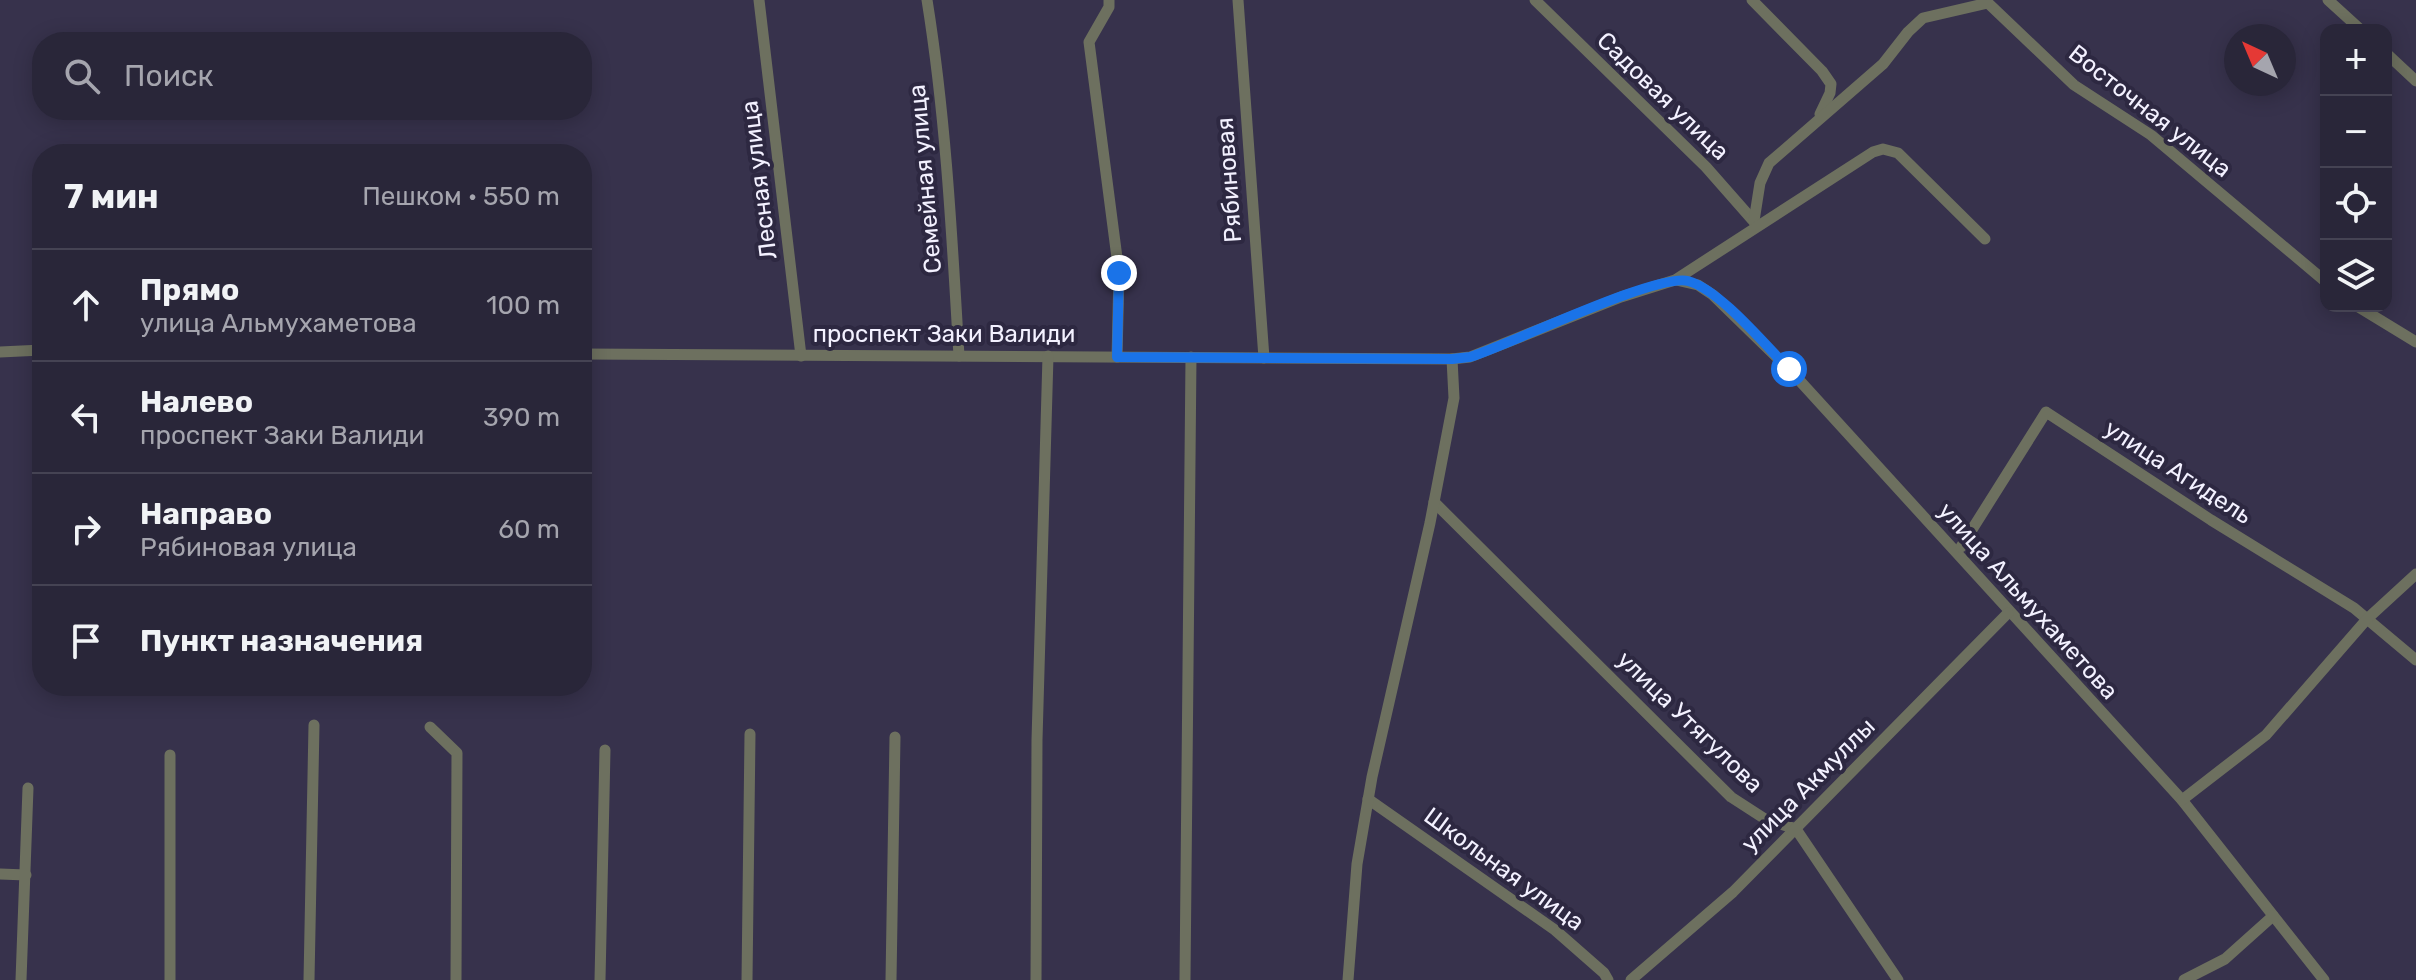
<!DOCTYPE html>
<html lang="ru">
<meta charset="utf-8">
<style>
:root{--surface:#292639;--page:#312e41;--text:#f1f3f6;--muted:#a5a5ae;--line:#454353}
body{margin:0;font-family:Rubik,sans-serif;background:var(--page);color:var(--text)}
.controls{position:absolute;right:24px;top:24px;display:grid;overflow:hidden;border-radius:16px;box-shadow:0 4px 20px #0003}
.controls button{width:72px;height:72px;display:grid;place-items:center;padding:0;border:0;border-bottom:2px solid var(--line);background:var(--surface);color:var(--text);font:40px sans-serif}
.compass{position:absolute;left:2224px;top:24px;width:72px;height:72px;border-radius:50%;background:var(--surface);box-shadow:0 4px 20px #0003;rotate:316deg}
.stop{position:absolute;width:24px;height:24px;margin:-18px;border:6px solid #1a73e8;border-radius:50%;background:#fff}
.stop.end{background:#1a73e8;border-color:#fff;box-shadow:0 2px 8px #0008}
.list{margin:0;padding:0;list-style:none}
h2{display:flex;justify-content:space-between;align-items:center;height:104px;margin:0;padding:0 32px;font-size:34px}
h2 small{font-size:26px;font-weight:400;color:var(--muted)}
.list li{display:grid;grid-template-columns:52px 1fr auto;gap:24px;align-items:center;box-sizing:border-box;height:112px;padding:0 32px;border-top:2px solid var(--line)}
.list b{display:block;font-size:30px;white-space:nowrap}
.list p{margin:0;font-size:26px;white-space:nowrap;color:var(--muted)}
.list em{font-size:26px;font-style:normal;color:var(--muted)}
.icon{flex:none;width:44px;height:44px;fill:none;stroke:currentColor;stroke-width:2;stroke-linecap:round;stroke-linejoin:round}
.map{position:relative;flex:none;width:2416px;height:980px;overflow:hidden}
.search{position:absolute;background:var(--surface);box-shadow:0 4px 20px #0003;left:32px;top:32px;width:560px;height:88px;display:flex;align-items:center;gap:20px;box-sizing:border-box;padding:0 28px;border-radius:32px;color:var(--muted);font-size:30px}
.panel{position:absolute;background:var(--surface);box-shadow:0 4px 20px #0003;left:32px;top:144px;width:560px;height:552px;border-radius:32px}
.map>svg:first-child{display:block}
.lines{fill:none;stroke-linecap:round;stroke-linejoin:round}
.minor{stroke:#6d705f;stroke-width:11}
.route{stroke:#1a73e8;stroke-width:10}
.labels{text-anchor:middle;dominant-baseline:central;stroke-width:8;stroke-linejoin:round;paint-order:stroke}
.street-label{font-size:24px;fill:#f3f1ff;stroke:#2d2841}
</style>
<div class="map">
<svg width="2416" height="980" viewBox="0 0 2416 980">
<rect width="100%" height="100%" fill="#37324c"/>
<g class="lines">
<!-- minor -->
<g class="minor">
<polyline points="759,0 801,356"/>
<path d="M927 0C946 118 952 237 959 356"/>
<polyline points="1109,0 1109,7 1089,42 1119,273 1117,357"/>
<polyline points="1238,0 1264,358"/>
<polyline points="1535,0 1706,167 1757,225"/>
<polyline points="1752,0 1822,71 1831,84 1830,93 1820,114"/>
<polyline points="2328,0 2361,30"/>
<polyline points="2386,53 2416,81"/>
<polyline points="1754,221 1760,183 1769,163 1883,64 1908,32 1923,18 1988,3 2074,85 2151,135 2326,282"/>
<polyline points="1676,280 1698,285 1713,295 1789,369 2182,800 2324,980"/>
<polyline points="2357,306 2416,342"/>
<polyline points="0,352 42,350"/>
<polyline points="582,354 1452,359 1470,357 1621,297 1675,280 1873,152 1883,149 1898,153 1985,239"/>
<polyline points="1434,502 1731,797 1765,819 1796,829 1898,980"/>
<polyline points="1961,547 2046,412 2211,520 2354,608 2416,660"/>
<polyline points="430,727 457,753 456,980"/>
<polyline points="1368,799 1555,930 1604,973 1608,980"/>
<polyline points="2182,800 2266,735 2367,619 2416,574"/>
<polyline points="0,874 26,875"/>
<polyline points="21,980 28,788"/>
<polyline points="170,980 170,755"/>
<polyline points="309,980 314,725"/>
<polyline points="600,980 605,750"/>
<polyline points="747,980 750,734"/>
<polyline points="891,980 895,737"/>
<polyline points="1036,980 1037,740 1048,356"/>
<polyline points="1185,980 1191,357"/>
<polyline points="1348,980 1357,864 1372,777 1430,523 1454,398 1452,359"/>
<polyline points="1631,980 1733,892 2008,613"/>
<polyline points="2184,980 2225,959 2273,916"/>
</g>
</g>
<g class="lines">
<!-- route -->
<path class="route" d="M1119 273 1117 357 1452 359 1470 357C1511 344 1657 273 1688 281 1719 289 1766 346 1789 369"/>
</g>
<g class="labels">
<!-- street labels -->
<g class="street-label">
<text transform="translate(1663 96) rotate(44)">Садовая улица</text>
<text transform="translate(2150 111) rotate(38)">Восточная улица</text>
<text transform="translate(925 179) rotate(-95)">Семейная улица</text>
<text transform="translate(759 180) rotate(-97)">Лесная улица</text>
<text transform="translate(1229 180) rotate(-94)">Рябиновая</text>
<text x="944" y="334">проспект Заки Валиди</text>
<text transform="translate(2178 472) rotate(33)">улица Агидель</text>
<text transform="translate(2028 601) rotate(48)">улица Альмухаметова</text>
<text transform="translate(1690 722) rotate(44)">улица Утягулова</text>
<text transform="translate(1808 785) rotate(-45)">улица Акмуллы</text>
<text transform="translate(1504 869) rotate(36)">Школьная улица</text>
</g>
</g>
</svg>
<div class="controls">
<button>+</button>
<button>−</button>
<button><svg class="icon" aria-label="locate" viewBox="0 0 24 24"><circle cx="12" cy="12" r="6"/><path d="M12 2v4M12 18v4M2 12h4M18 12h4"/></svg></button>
<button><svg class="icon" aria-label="layers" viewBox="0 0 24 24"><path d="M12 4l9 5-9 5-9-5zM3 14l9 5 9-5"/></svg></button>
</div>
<svg class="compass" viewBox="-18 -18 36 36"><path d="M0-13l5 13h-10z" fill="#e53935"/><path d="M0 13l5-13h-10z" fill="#a5a5ae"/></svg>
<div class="stop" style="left:1789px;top:369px"></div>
<div class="stop end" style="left:1119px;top:273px"></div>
<div class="search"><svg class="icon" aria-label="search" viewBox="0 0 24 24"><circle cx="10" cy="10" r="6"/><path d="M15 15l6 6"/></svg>Поиск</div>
<section class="panel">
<h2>7 мин<small>Пешком · 550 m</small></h2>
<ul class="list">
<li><svg class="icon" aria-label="ahead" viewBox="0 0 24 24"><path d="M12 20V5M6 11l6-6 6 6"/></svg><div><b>Прямо</b><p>улица Альмухаметова</p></div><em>100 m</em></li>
<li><svg class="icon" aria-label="left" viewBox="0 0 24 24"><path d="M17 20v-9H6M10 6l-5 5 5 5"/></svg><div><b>Налево</b><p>проспект Заки Валиди</p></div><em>390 m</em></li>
<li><svg class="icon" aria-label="right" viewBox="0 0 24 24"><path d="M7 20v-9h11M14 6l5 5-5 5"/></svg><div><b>Направо</b><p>Рябиновая улица</p></div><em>60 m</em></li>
<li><svg class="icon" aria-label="arrive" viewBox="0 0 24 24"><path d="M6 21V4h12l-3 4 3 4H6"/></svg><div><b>Пункт назначения</b></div></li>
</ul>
</section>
</div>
